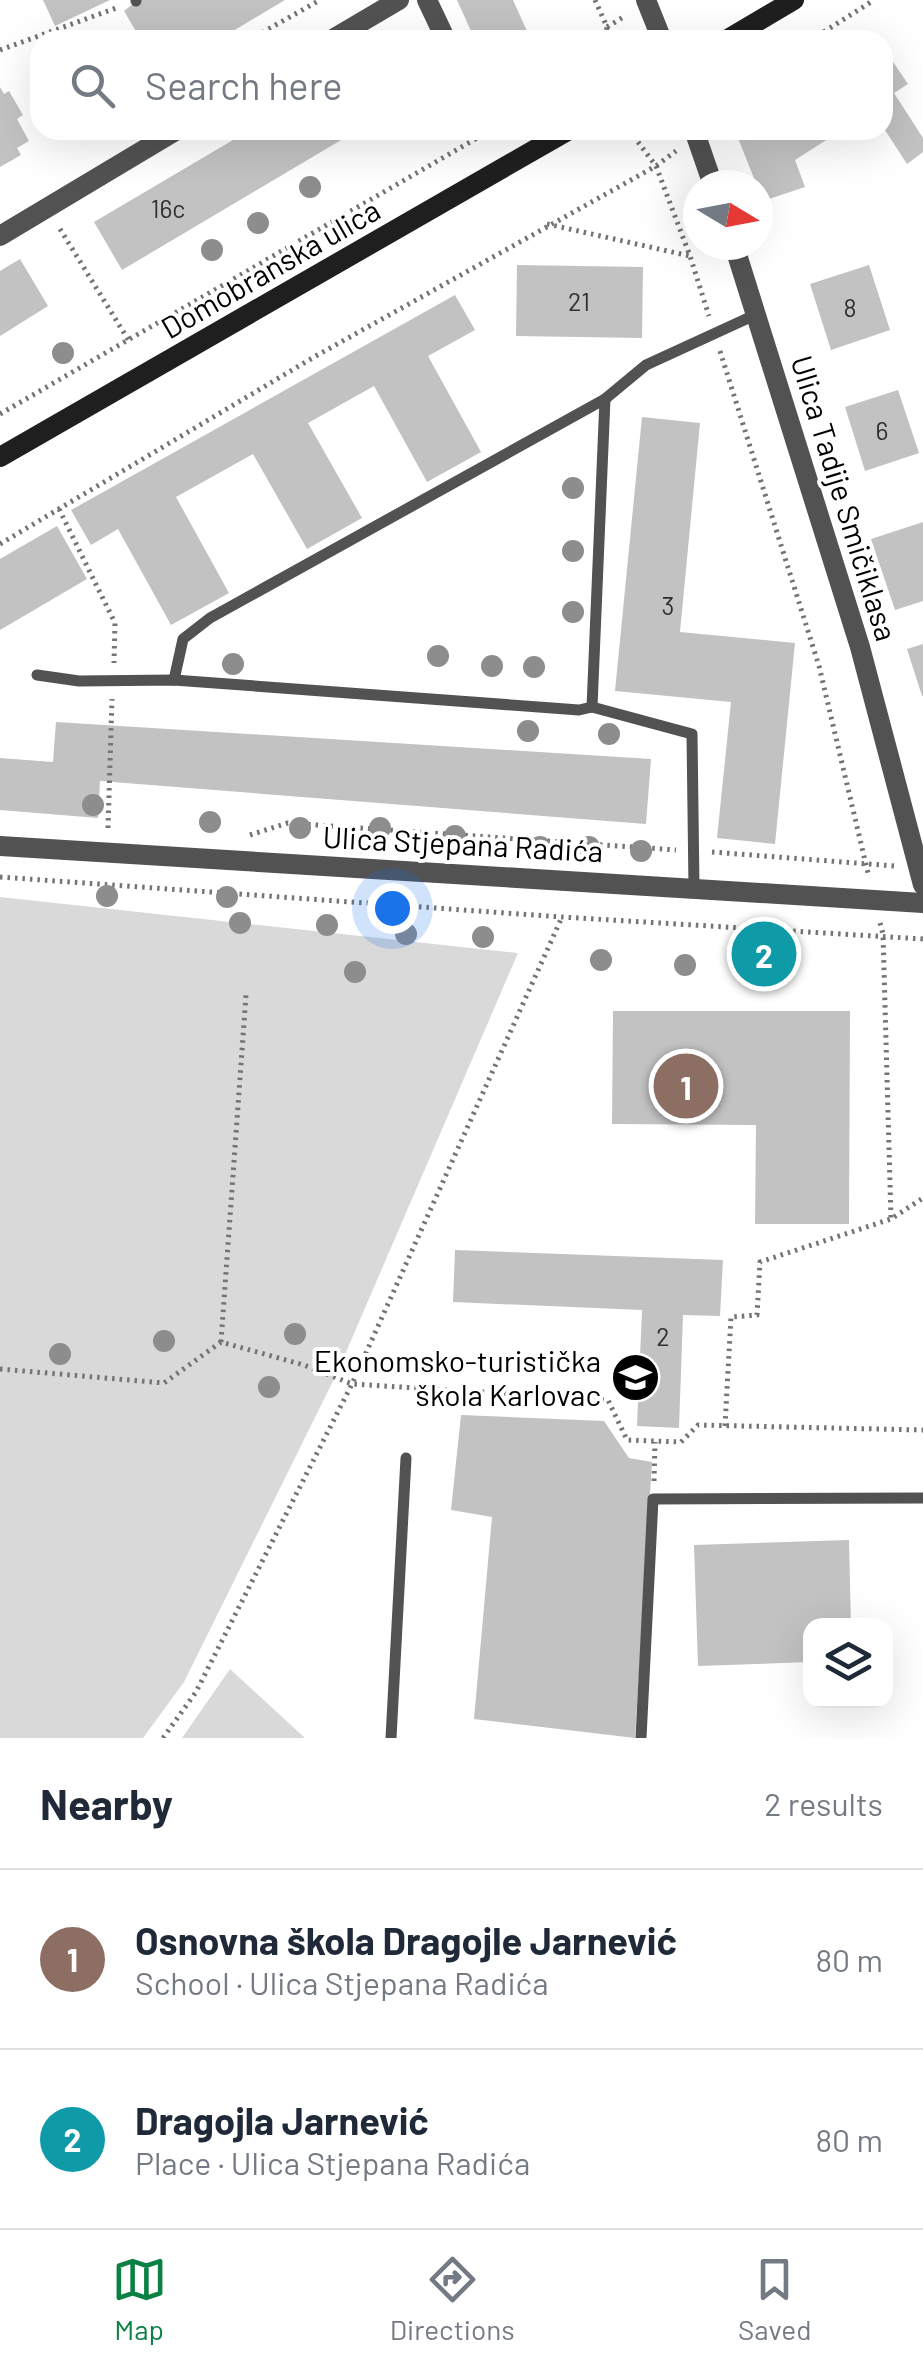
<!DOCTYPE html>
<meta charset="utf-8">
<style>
:root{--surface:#fff;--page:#f2f2f3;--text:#1f2937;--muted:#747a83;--line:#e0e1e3;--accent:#0b8043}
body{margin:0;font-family:Barlow,sans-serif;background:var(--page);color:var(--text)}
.controls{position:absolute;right:30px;bottom:30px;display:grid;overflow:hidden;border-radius:20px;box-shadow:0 10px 40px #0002}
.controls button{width:90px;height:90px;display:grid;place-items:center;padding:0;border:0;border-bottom:2px solid var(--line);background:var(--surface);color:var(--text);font:50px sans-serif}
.compass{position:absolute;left:683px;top:170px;width:90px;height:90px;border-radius:50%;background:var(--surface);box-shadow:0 10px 40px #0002;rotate:100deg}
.you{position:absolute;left:392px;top:908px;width:35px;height:35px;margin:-25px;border:8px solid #fff;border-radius:50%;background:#1a73e8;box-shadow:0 0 0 15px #1a73e833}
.badge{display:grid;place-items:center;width:65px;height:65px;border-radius:50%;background:var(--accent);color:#fff;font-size:32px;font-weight:700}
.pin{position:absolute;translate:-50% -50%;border:5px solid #fff;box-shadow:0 2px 10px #0006}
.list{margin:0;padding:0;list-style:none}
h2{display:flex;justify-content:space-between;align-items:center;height:130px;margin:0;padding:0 40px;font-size:42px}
h2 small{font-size:32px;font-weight:400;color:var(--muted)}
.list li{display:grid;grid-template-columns:65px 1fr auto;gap:30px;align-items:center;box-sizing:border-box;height:180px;padding:0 40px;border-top:2px solid var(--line)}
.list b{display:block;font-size:38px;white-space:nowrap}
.list p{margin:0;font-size:32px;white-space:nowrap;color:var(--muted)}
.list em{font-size:32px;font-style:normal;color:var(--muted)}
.icon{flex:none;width:55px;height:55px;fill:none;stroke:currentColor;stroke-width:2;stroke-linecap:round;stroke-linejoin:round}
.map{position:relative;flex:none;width:923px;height:1738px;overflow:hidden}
.search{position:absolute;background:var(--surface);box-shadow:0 10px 40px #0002;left:30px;right:30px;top:30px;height:110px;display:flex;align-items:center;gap:25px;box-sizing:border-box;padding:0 35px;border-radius:30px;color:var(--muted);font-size:38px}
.sheet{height:490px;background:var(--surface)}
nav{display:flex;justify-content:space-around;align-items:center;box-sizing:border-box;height:140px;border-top:2px solid var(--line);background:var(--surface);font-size:28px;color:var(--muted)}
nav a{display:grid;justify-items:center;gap:5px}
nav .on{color:var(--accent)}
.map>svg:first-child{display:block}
.green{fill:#d9d9d9}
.building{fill:#c2c2c2}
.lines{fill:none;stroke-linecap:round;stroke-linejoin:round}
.path{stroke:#747474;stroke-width:5;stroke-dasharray:2.5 5;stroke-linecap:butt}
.service{stroke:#525252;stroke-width:11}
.minor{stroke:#525252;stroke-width:20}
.secondary{stroke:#1f1f1f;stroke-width:20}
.tree{fill:#8d8d8d}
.labels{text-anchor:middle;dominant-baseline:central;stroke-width:8;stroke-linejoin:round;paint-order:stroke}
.number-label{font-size:25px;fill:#303030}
.street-label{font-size:30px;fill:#000;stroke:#fff}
.poi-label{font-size:30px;fill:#000;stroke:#fff;text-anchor:end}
</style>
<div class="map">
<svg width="923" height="1738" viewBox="0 0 923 1738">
<rect width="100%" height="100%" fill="#fff"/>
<!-- green -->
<g class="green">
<polygon points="0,897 518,953 337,1373 184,1682 143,1738 0,1738"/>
<polygon points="230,1669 305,1738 182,1738"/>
</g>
<!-- building -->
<g class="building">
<polygon points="43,0 110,0 55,26"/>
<polygon points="138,0 285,0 218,40 141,40 124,11"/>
<polygon points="457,0 513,0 531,40 475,40"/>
<polygon points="883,47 908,84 894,93 923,138 923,152 907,164 883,127"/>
<polygon points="0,87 4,94 9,91 23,115 17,119 29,141 17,148 21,155 0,167"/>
<polygon points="250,130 358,130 122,270 94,222"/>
<polygon points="751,130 827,130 831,137 795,160 805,187 763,201 738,138"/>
<polygon points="20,259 48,306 0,336 0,271"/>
<polygon points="517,265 643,267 642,338 516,336"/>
<polygon points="869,265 890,330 831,350 810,284"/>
<polygon points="455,295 475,330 428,356 481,452 427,482 374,386 308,423 362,518 307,549 253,454 176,497 229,593 171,625 118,529 91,545 71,510"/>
<polygon points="898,390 919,453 865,471 845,407"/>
<polygon points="642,417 700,423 680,632 795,643 775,844 717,838 731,702 615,691"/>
<polygon points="923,522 923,601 895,610 871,539"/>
<polygon points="57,526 87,579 0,630 0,559"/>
<polygon points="923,644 923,696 922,696 907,649"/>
<polygon points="56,722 651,759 646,824 100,781 98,818 0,810 0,758 53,762"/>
<polygon points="613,1011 850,1011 849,1224 755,1224 756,1125 612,1124"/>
<polygon points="455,1250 723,1260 720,1316 683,1315 679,1428 637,1426 642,1310 453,1302"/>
<polygon points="461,1415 604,1421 629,1458 652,1462 635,1738 474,1719 492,1517 451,1510"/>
<polygon points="849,1540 851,1626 810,1626 810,1662 698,1666 694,1545"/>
</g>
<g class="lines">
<!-- path -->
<g class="path">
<polyline points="595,0 607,27 605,40"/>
<polyline points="607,27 625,16"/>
<polyline points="249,40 320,0"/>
<polyline points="811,40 874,0"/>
<polyline points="0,50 119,7"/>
<polyline points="629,130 656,166 690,256 709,316"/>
<polyline points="547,224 690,256"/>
<polyline points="60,229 129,341"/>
<polyline points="720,351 819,666 868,873"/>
<polyline points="0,414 491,130"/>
<polyline points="59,509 115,623 114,663"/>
<polyline points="0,544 314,357 656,166 676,151"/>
<polyline points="108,828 112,699"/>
<polyline points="250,835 288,823 676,850"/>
<polyline points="712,852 895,866"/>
<polyline points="0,877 562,917 923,939"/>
<polyline points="880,923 883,934 891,1219"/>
<polyline points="221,1342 246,995"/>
<polyline points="0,1369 164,1383 221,1342 304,1365 352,1384 608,1400 627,1440 681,1442 698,1425 923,1430"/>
<polyline points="725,1426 731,1317 757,1315 760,1262 891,1219 923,1198"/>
<polyline points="654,1481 655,1442"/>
<polyline points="163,1738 196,1692 352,1384 562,917"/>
</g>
<!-- service -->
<g class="service">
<polyline points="136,0 136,1"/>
<polyline points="37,675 79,681 174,680 579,710 592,707 692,734 694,887"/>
<polyline points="174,680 183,639 210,618 605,399 646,365 757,314"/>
<polyline points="592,707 605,399"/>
<polyline points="391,1738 406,1458"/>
<polyline points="641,1738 653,1499 923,1498"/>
</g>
<!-- minor -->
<g class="minor">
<polyline points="427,0 446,40"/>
<polyline points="646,0 662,40"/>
<polyline points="331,40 399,0"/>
<polyline points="694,130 713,185"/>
<polyline points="0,236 177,130"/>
<polyline points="734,245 860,647 923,885"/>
<polyline points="0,846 923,903"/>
</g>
<!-- secondary -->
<g class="secondary">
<polyline points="726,40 794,0"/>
<polyline points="0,457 569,130"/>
</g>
</g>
<!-- trees -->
<g class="tree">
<circle cx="310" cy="187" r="11"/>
<circle cx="258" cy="223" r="11"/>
<circle cx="212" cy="250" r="11"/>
<circle cx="63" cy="353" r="11"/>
<circle cx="573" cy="488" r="11"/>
<circle cx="573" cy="551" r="11"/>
<circle cx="573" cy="612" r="11"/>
<circle cx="438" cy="656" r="11"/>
<circle cx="233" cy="664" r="11"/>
<circle cx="492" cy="666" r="11"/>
<circle cx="534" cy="667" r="11"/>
<circle cx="528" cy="731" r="11"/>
<circle cx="609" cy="734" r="11"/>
<circle cx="93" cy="805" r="11"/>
<circle cx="210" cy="822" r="11"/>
<circle cx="300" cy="828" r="11"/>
<circle cx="380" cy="828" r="11"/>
<circle cx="455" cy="836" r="11"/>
<circle cx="540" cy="847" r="11"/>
<circle cx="589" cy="847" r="11"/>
<circle cx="641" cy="851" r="11"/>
<circle cx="107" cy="896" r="11"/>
<circle cx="227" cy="897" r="11"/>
<circle cx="240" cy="923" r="11"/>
<circle cx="327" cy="925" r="11"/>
<circle cx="406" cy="934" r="11"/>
<circle cx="483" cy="937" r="11"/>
<circle cx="601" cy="960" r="11"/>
<circle cx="685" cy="965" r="11"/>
<circle cx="355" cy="972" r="11"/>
<circle cx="295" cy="1334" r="11"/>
<circle cx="164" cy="1341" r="11"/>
<circle cx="60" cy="1354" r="11"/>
<circle cx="269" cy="1387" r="11"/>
</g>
<!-- icons -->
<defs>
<symbol id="school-disc" viewBox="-11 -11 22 22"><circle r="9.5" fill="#000" stroke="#fff"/><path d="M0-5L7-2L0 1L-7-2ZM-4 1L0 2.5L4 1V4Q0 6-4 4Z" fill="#fff"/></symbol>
</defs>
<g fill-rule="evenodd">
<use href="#school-disc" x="608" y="1350" width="55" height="55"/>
</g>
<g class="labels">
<!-- number labels -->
<g class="number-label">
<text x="168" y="208">16c</text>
<text x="579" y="301">21</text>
<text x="850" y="307">8</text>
<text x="882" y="430">6</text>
<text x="668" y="605">3</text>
<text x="663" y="1336">2</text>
</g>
<!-- street labels -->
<g class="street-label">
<text transform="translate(270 268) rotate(-30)">Domobranska ulica</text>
<text transform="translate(845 498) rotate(73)">Ulica Tadije Smičiklasa</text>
<text transform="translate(463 843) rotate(3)">Ulica Stjepana Radića</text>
</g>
<!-- poi labels -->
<g class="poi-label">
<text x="601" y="1360">Ekonomsko-turistička<tspan x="601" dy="34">škola Karlovac</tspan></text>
</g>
</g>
</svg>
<div class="controls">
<button><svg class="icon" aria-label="layers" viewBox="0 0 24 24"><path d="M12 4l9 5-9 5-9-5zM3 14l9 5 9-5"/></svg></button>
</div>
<svg class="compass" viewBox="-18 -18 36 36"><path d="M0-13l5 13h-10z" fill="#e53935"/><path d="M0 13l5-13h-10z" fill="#747a83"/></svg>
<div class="you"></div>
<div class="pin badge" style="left:686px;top:1086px;background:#8d6e63">1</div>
<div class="pin badge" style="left:764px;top:954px;background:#0f9aa8">2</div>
<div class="search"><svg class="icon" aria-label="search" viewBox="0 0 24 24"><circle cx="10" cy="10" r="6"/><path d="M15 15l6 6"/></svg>Search here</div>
</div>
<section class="sheet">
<h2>Nearby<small>2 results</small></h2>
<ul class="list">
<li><span class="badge" style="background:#8d6e63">1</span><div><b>Osnovna škola Dragojle Jarnević</b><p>School · Ulica Stjepana Radića</p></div><em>80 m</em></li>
<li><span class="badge" style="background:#0f9aa8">2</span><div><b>Dragojla Jarnević</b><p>Place · Ulica Stjepana Radića</p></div><em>80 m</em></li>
</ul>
</section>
<nav>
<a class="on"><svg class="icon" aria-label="map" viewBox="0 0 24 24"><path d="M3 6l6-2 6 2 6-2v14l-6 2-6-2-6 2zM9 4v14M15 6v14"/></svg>Map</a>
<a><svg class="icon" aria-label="directions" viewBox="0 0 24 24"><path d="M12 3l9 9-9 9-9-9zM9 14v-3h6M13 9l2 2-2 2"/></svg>Directions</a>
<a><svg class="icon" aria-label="saved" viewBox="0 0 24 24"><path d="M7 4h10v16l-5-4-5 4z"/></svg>Saved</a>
</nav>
